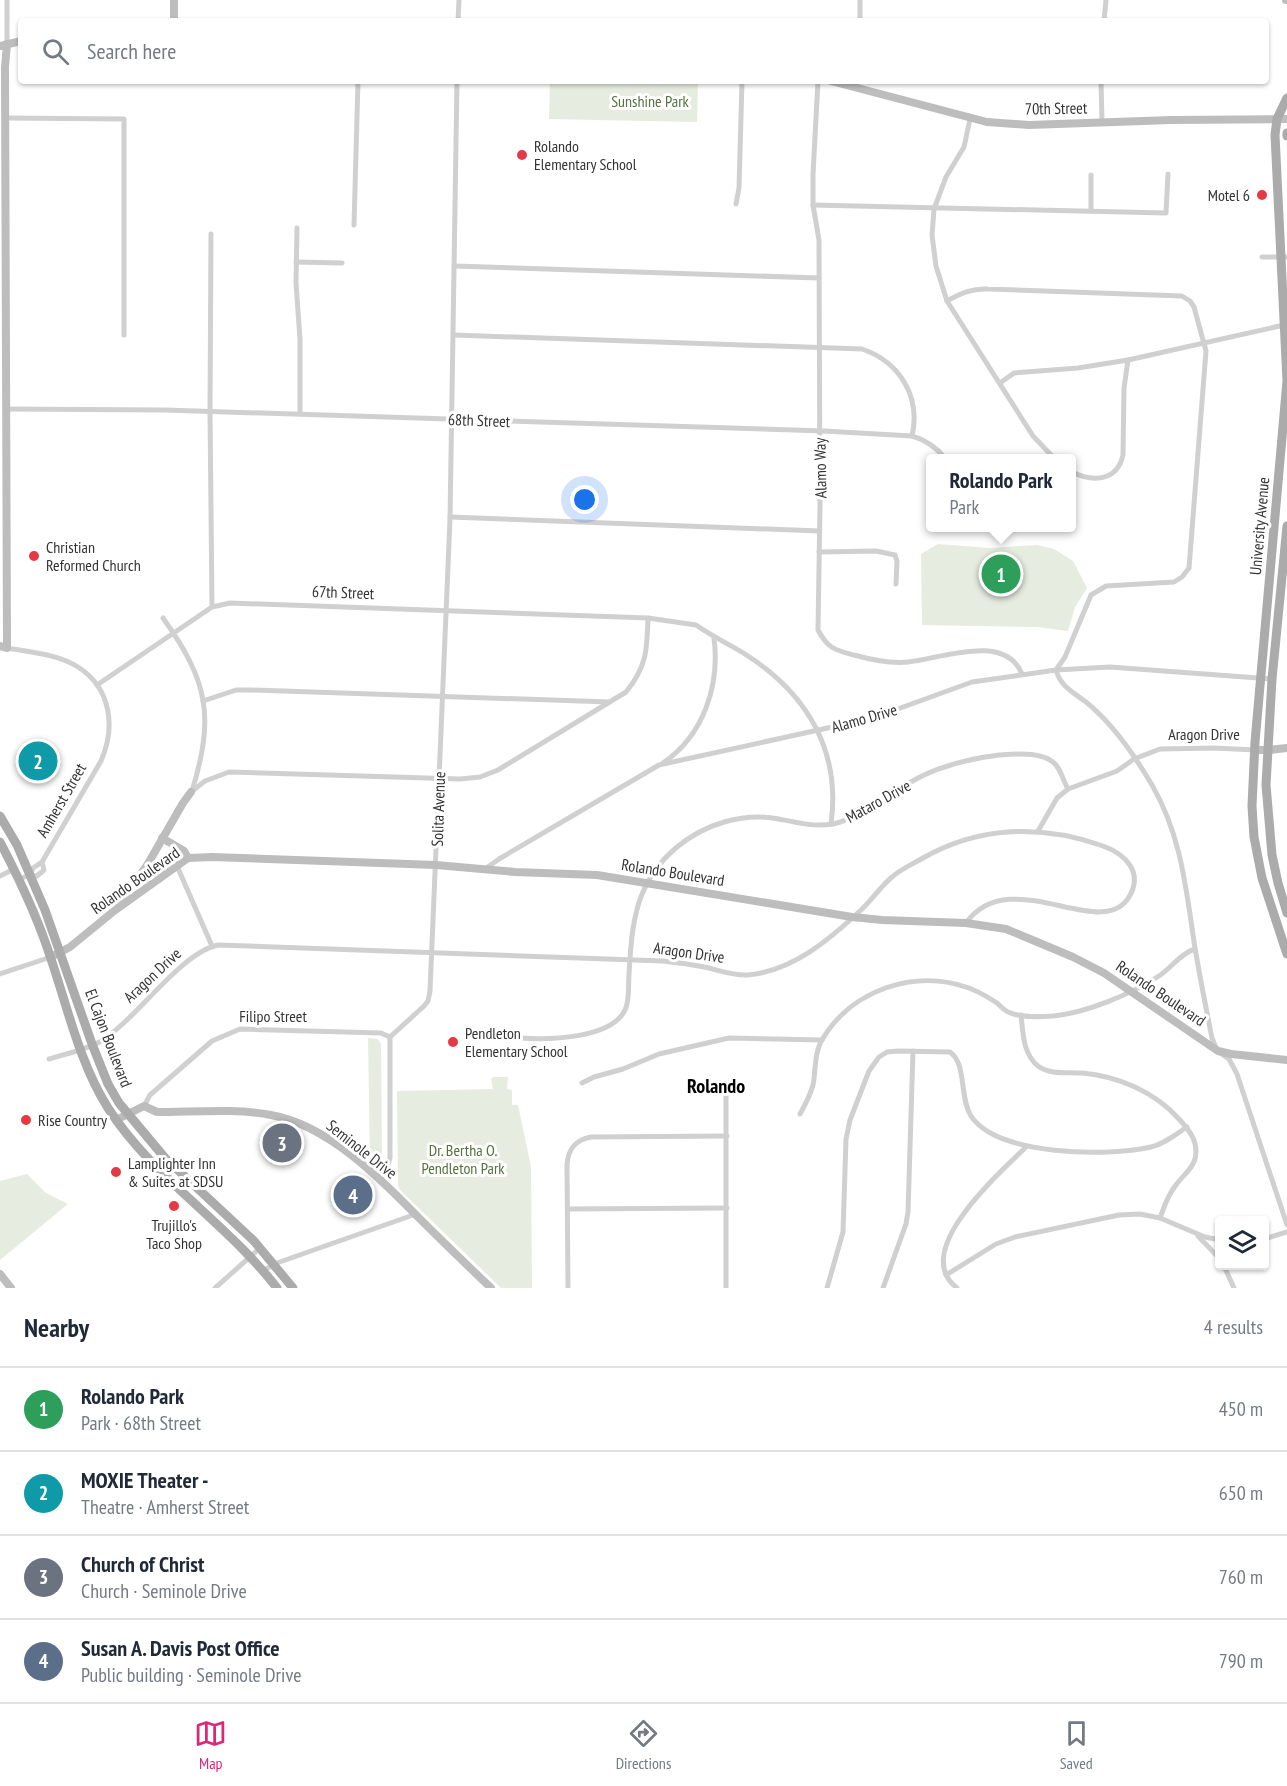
<!DOCTYPE html>
<meta charset="utf-8">
<style>
:root{--surface:#fff;--page:#f2f2f3;--text:#1f2937;--muted:#747a83;--line:#e0e1e3;--accent:#db2777}
body{margin:0;font-family:"PT Sans Narrow",sans-serif;background:var(--page);color:var(--text)}
.controls{position:absolute;right:18px;bottom:18px;display:grid;overflow:hidden;border-radius:6px;box-shadow:0 2px 4px #0004}
.controls button{width:54px;height:54px;display:grid;place-items:center;padding:0;border:0;border-bottom:2px solid var(--line);background:var(--surface);color:var(--text);font:30px sans-serif}
.you{position:absolute;left:585px;top:500px;width:21px;height:21px;margin:-15px;border:4px solid #fff;border-radius:50%;background:#1a73e8;box-shadow:0 0 0 9px #1a73e833}
.badge{display:grid;place-items:center;width:39px;height:39px;border-radius:50%;background:var(--accent);color:#fff;font-size:20px;font-weight:700}
.pin{position:absolute;translate:-50% -50%;border:3px solid #fff;box-shadow:0 2px 6px #0006}
.popup{position:absolute;left:926px;top:454px;width:150px;height:78px;box-sizing:border-box;display:grid;place-content:center;border-radius:6px;background:var(--surface);filter:drop-shadow(0 2px 4px #0005);font-size:20px;white-space:nowrap;color:var(--muted)}
.popup b{font-size:22px;color:var(--text)}
.popup::after{content:'';position:absolute;left:50%;top:100%;margin-left:-12px;border:12px solid transparent;border-top-color:var(--surface)}
.list{margin:0;padding:0;list-style:none}
h2{display:flex;justify-content:space-between;align-items:center;height:78px;margin:0;padding:0 24px;font-size:26px}
h2 small{font-size:20px;font-weight:400;color:var(--muted)}
.list li{display:grid;grid-template-columns:39px 1fr auto;gap:18px;align-items:center;box-sizing:border-box;height:84px;padding:0 24px;border-top:2px solid var(--line)}
.list b{display:block;font-size:22px;white-space:nowrap}
.list p{margin:0;font-size:20px;white-space:nowrap;color:var(--muted)}
.list em{font-size:20px;font-style:normal;color:var(--muted)}
.icon{flex:none;width:33px;height:33px;fill:none;stroke:currentColor;stroke-width:2;stroke-linecap:round;stroke-linejoin:round}
.map{position:relative;flex:none;width:1287px;height:1288px;overflow:hidden}
.search{position:absolute;background:var(--surface);box-shadow:0 2px 4px #0004;left:18px;right:18px;top:18px;height:66px;display:flex;align-items:center;gap:15px;box-sizing:border-box;padding:0 21px;border-radius:6px;color:var(--muted);font-size:22px}
.sheet{height:414px;background:var(--surface)}
nav{display:flex;justify-content:space-around;align-items:center;box-sizing:border-box;height:84px;border-top:2px solid var(--line);background:var(--surface);font-size:16px;color:var(--muted)}
nav a{display:grid;justify-items:center;gap:3px}
nav .on{color:var(--accent)}
.map>svg:first-child{display:block}
.green{fill:#e6ecdf}
.lines{fill:none;stroke-linecap:round;stroke-linejoin:round}
.street{stroke:#d0d0d0;stroke-width:5}
.secondary{stroke:#bdbdbd;stroke-width:8}
.primary{stroke:#ababab;stroke-width:9}
.poi-dot{fill:#e63946;stroke:#fff;stroke-width:2}
.labels{text-anchor:middle;dominant-baseline:central;stroke-width:6;stroke-linejoin:round;paint-order:stroke}
.park-label{font-size:16px;fill:#56703f;stroke:#fff}
.street-label{font-size:16px;fill:#333;stroke:#fff}
.poi-label{font-size:16px;fill:#333;stroke:#fff;text-anchor:start}
.quarter-label{font-size:20px;font-weight:bold;fill:#000;stroke:#fff}
</style>
<div class="map">
<svg width="1287" height="1288" viewBox="0 0 1287 1288">
<rect width="100%" height="100%" fill="#fff"/>
<!-- green -->
<g class="green">
<polygon points="550,81 698,81 697,122 549,119"/>
<polygon points="938,544 989,548 1037,545 1054,549 1073,561 1087,588 1075,607 1068,631 1037,627 922,625 921,554"/>
<polygon points="368,1038 378,1039 381,1044 382,1159 373,1164 370,1162"/>
<polygon points="494,1077 508,1077 507,1089 512,1090 512,1105 518,1105 531,1167 532,1288 501,1288 400,1190 398,1185 397,1091 493,1089 491,1079"/>
<polygon points="27,1174 46,1193 68,1204 0,1260 0,1181"/>
</g>
<g class="lines">
<!-- street -->
<g class="street">
<polyline points="7,0 7,44"/>
<polyline points="458,21 459,0"/>
<polyline points="860,21 860,0"/>
<polyline points="1104,21 1106,0"/>
<path d="M818 81 813 174V205L819 240 820 506 818 630C828 649 835 650 854 655 872 660 890 664 908 662 940 659 1005 632 1022 674"/>
<polyline points="1101,81 1102,122"/>
<polyline points="5,118 124,119 124,335"/>
<polyline points="970,119 964,147 946,177 934,209 932,235 936,266 947,301 1033,436 1054,458"/>
<polyline points="736,204 739,188 742,81"/>
<polyline points="813,205 1166,213 1168,174"/>
<polyline points="1091,211 1091,175"/>
<polyline points="354,225 358,81"/>
<polyline points="297,228 296,283 300,339 300,414"/>
<polyline points="211,234 210,411 212,607"/>
<polyline points="1262,257 1287,257"/>
<polyline points="296,262 342,263"/>
<polyline points="454,266 819,278"/>
<path d="M947 301C961 293 973 288 988 289L1182 296 1190 301 1194 307 1206 351 1189 568 1182 577 1174 582 1106 586 1091 595 1065 657 1056 670C1060 686 1074 693 1086 702 1112 723 1135 756 1152 785 1182 837 1186 890 1195 948 1200 978 1206 1008 1212 1038L1216 1048"/>
<path d="M454 335 862 349C900 362 921 397 912 436"/>
<polyline points="1000,383 1014,373 1078,368 1128,360 1284,325"/>
<path d="M6 409 165 410 824 431 912 436C926 440 936 447 945 458"/>
<path d="M1072 472C1092 482 1117 482 1123 455L1124 388 1128 360"/>
<polyline points="450,517 819,531"/>
<polyline points="987,528 999,533"/>
<polyline points="819,552 876,551 895,555 897,561 896,584"/>
<path d="M163 618C208 681 215 716 192 791"/>
<path d="M7 648C29 652 58 654 78 667 111 688 116 727 101 761L42 862 33 868 30 875"/>
<path d="M97 685 212 607 230 603 648 618 696 625C713 637 731 645 748 656 808 695 841 752 831 824"/>
<polyline points="203,701 236,690 252,690 610,702"/>
<path d="M663 763C704 735 720 685 714 638"/>
<path d="M191 792 205 781 229 772 460 779 480 777 498 770 626 692C647 666 647 650 648 618"/>
<polyline points="1038,831 1057,798 1068,789 1117,771 1134,759 1160,749 1214,748 1255,750"/>
<polyline points="177,866 212,946"/>
<polyline points="485,869 499,859 659,765 873,718 972,682 1056,670 1110,667 1272,679"/>
<polyline points="0,876 14,869"/>
<polyline points="19,879 30,875 37,876 44,870 42,862"/>
<polyline points="0,974 51,957"/>
<path d="M1021 1015C1023 1033 1023 1054 1038 1066 1050 1075 1068 1072 1082 1073 1118 1076 1155 1092 1179 1119 1190 1131 1199 1142 1195 1159 1192 1170 1182 1176 1176 1185 1168 1194 1164 1207 1160 1218"/>
<path d="M520 1038C548 1040 611 1039 625 1010 630 1000 628 985 629 974 632 923 635 882 677 847 705 824 743 812 779 819 798 823 814 827 833 824 854 820 889 794 909 783 937 766 967 759 999 755 1016 754 1044 751 1056 765 1061 771 1064 782 1068 789"/>
<polyline points="1223,1055 1229,1059 1237,1074 1287,1225"/>
<path d="M49 1059C65 1054 86 1050 101 1041 137 1019 180 953 218 945L663 961C677 963 691 964 704 967 719 970 733 976 748 975 793 971 830 939 861 910 872 900 880 887 892 877 901 869 913 864 923 858 979 826 1042 824 1103 846 1125 854 1144 872 1129 897 1101 943 1010 862 966 923"/>
<polyline points="582,1083 594,1077 623,1069 659,1054 729,1038 822,1040"/>
<polyline points="144,1106 150,1095 212,1041 240,1029 381,1033 390,1037"/>
<path d="M800 1114C805 1105 810 1096 813 1085 816 1071 814 1053 822 1040 851 990 915 968 969 988 979 992 988 997 997 1003 1000 1006 1004 1010 1008 1012 1021 1018 1039 1017 1053 1016 1086 1013 1131 994 1159 976 1171 968 1181 953 1195 949"/>
<polyline points="380,1179 386,1171 390,1158 390,1037 424,1006 428,1001 430,991 450,519 457,81"/>
<polyline points="568,1209 727,1208"/>
<polyline points="1198,1236 1220,1259"/>
<polyline points="1264,1239 1287,1232"/>
<polyline points="1224,1266 1234,1288"/>
<polyline points="263,1271 274,1264 416,1214"/>
<polyline points="946,1275 996,1244 1015,1237 1119,1215 1140,1214 1160,1218 1205,1237 1220,1240"/>
<polyline points="215,1288 260,1248"/>
<path d="M568 1288 567 1165C568 1149 575 1140 591 1137L727 1136"/>
<polyline points="726,1288 726,1096 731,1089"/>
<path d="M827 1288 843 1232 846 1139 850 1120 869 1071 879 1057 887 1052 898 1051 950 1052C967 1064 959 1097 971 1116 997 1156 1108 1157 1151 1147 1164 1144 1175 1135 1187 1127"/>
<polyline points="883,1288 906,1224 908,1212 913,1051"/>
<path d="M957 1288C909 1251 1001 1172 1027 1146"/>
</g>
<!-- secondary -->
<g class="secondary">
<polyline points="1286,0 1287,0"/>
<polyline points="174,21 174,0"/>
<polyline points="0,46 21,41"/>
<polyline points="831,81 987,122 1029,125 1171,120 1287,119"/>
<polyline points="0,646 7,648 5,67 7,44"/>
<polyline points="1255,750 1269,750 1287,748"/>
<polyline points="162,838 184,851 188,858"/>
<polyline points="119,903 146,867 183,803 191,792"/>
<polyline points="51,957 70,947 114,911 188,858 212,857 436,865 515,872 597,875 852,917 882,920 966,923 1006,929 1073,957 1104,973 1218,1051 1231,1054 1287,1060"/>
<path d="M116 1120 144 1106 157 1112C192 1112 237 1108 271 1115 328 1125 380 1178 419 1218 443 1242 467 1265 491 1288"/>
<polyline points="0,1274 11,1288"/>
</g>
<!-- primary -->
<g class="primary">
<polyline points="1287,98 1277,119 1275,135 1287,381 1255,742 1252,806 1254,837 1262,878 1287,954"/>
<polyline points="1287,133 1287,136"/>
<polyline points="1287,526 1272,679 1266,785 1272,855 1278,883 1287,913"/>
<polyline points="0,816 17,845 45,910 92,1044 108,1084 119,1103 165,1158 254,1241 293,1288"/>
<path d="M0 842C20 880 38 918 51 959 68 1009 80 1064 108 1108 153 1178 227 1223 277 1288"/>
</g>
</g>
<!-- markers -->
<g class="poi-dot">
<circle cx="522" cy="155" r="6"/>
<circle cx="1262" cy="195" r="6"/>
<circle cx="34" cy="556" r="6"/>
<circle cx="453" cy="1042" r="6"/>
<circle cx="26" cy="1120" r="6"/>
<circle cx="116" cy="1172" r="6"/>
<circle cx="174" cy="1206" r="6"/>
</g>
<g class="labels">
<!-- park labels -->
<g class="park-label">
<text x="650" y="101">Sunshine Park</text>
<text x="463" y="1150">Dr. Bertha O.<tspan x="463" dy="18">Pendleton Park</tspan></text>
</g>
<!-- street labels -->
<g class="street-label">
<text transform="translate(1056 108) rotate(-1)">70th Street</text>
<text transform="translate(479 420) rotate(2)">68th Street</text>
<text transform="translate(820 468) rotate(-91)">Alamo Way</text>
<text transform="translate(1259 526) rotate(-85)">University Avenue</text>
<text transform="translate(343 592) rotate(2)">67th Street</text>
<text transform="translate(864 718) rotate(-16)">Alamo Drive</text>
<text x="1204" y="734">Aragon Drive</text>
<text transform="translate(61 800) rotate(-60)">Amherst Street</text>
<text transform="translate(878 801) rotate(-29)">Mataro Drive</text>
<text transform="translate(438 809) rotate(-88)">Solita Avenue</text>
<text transform="translate(673 872) rotate(9)">Rolando Boulevard</text>
<text transform="translate(135 880) rotate(-35)">Rolando Boulevard</text>
<text transform="translate(689 952) rotate(8)">Aragon Drive</text>
<text transform="translate(152 975) rotate(-43)">Aragon Drive</text>
<text transform="translate(1161 993) rotate(34)">Rolando Boulevard</text>
<text x="273" y="1016">Filipo Street</text>
<text transform="translate(109 1038) rotate(69)">El Cajon Boulevard</text>
<text transform="translate(362 1149) rotate(38)">Seminole Drive</text>
</g>
<!-- poi labels -->
<g class="poi-label">
<text x="534" y="146">Rolando<tspan x="534" dy="18">Elementary School</tspan></text>
<text x="1250" y="195" text-anchor="end">Motel 6</text>
<text x="46" y="547">Christian<tspan x="46" dy="18">Reformed Church</tspan></text>
<text x="465" y="1033">Pendleton<tspan x="465" dy="18">Elementary School</tspan></text>
<text x="38" y="1120">Rise Country</text>
<text x="128" y="1163">Lamplighter Inn<tspan x="128" dy="18">&amp; Suites at SDSU</tspan></text>
<text x="174" y="1225" text-anchor="middle">Trujillo's<tspan x="174" dy="18">Taco Shop</tspan></text>
</g>
<!-- quarter labels -->
<g class="quarter-label">
<text x="716" y="1086">Rolando</text>
</g>
</g>
</svg>
<div class="controls">
<button><svg class="icon" aria-label="layers" viewBox="0 0 24 24"><path d="M12 4l9 5-9 5-9-5zM3 14l9 5 9-5"/></svg></button>
</div>
<div class="you"></div>
<div class="pin badge" style="left:1001px;top:574px;background:#2e9e5b">1</div>
<div class="popup"><b>Rolando Park</b>Park</div>
<div class="pin badge" style="left:38px;top:761px;background:#0f9aa8">2</div>
<div class="pin badge" style="left:282px;top:1143px;background:#6b7280">3</div>
<div class="pin badge" style="left:353px;top:1195px;background:#5c6f8a">4</div>
<div class="search"><svg class="icon" aria-label="search" viewBox="0 0 24 24"><circle cx="10" cy="10" r="6"/><path d="M15 15l6 6"/></svg>Search here</div>
</div>
<section class="sheet">
<h2>Nearby<small>4 results</small></h2>
<ul class="list">
<li><span class="badge" style="background:#2e9e5b">1</span><div><b>Rolando Park</b><p>Park · 68th Street</p></div><em>450 m</em></li>
<li><span class="badge" style="background:#0f9aa8">2</span><div><b>MOXIE Theater -</b><p>Theatre · Amherst Street</p></div><em>650 m</em></li>
<li><span class="badge" style="background:#6b7280">3</span><div><b>Church of Christ</b><p>Church · Seminole Drive</p></div><em>760 m</em></li>
<li><span class="badge" style="background:#5c6f8a">4</span><div><b>Susan A. Davis Post Office</b><p>Public building · Seminole Drive</p></div><em>790 m</em></li>
</ul>
</section>
<nav>
<a class="on"><svg class="icon" aria-label="map" viewBox="0 0 24 24"><path d="M3 6l6-2 6 2 6-2v14l-6 2-6-2-6 2zM9 4v14M15 6v14"/></svg>Map</a>
<a><svg class="icon" aria-label="directions" viewBox="0 0 24 24"><path d="M12 3l9 9-9 9-9-9zM9 14v-3h6M13 9l2 2-2 2"/></svg>Directions</a>
<a><svg class="icon" aria-label="saved" viewBox="0 0 24 24"><path d="M7 4h10v16l-5-4-5 4z"/></svg>Saved</a>
</nav>
